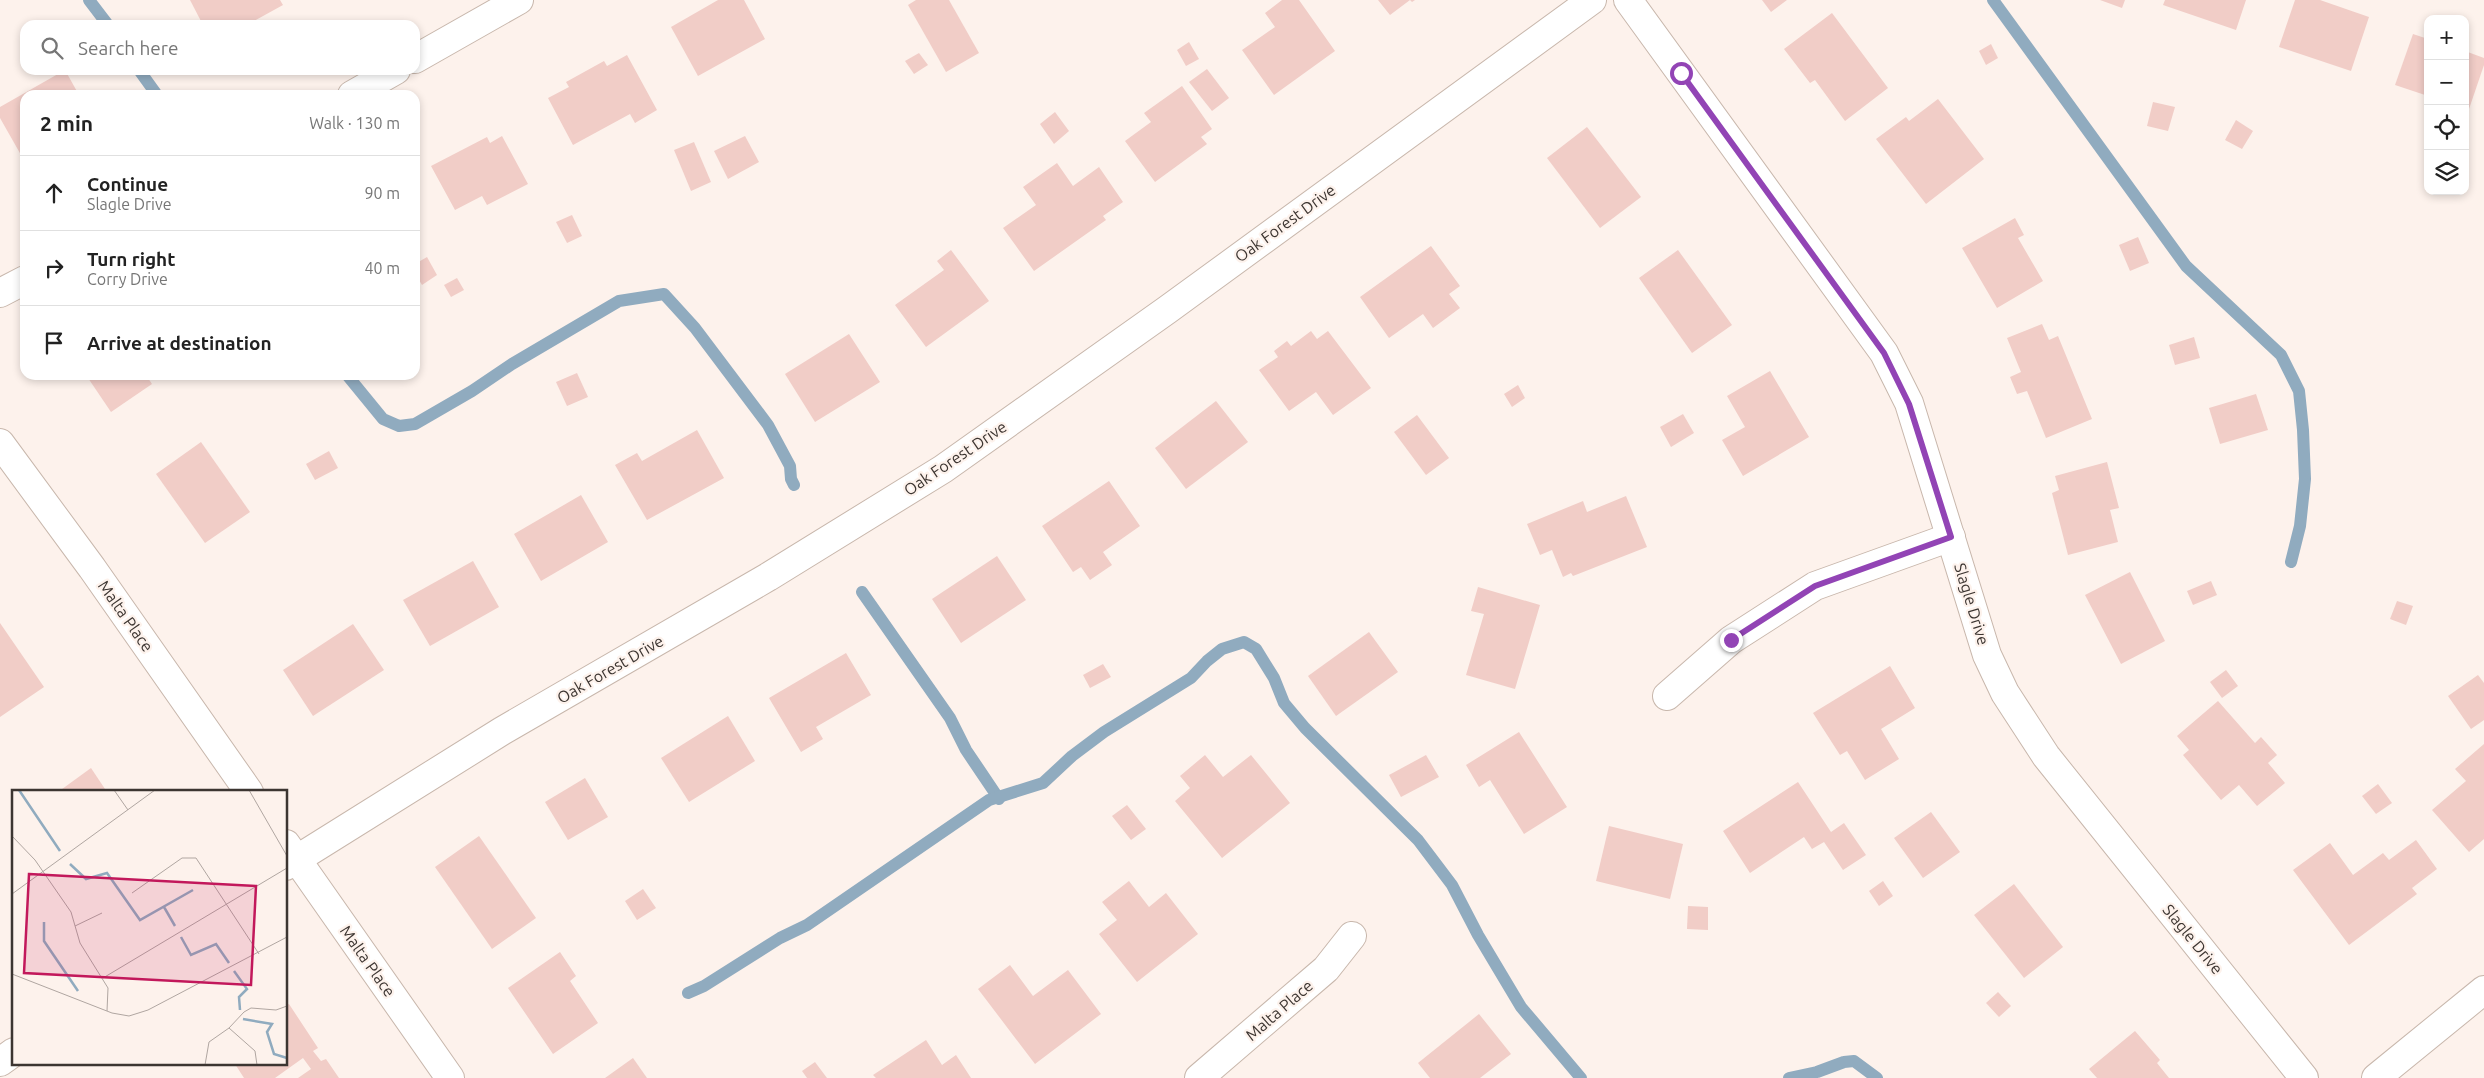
<!DOCTYPE html>
<meta charset="utf-8">
<style>
:root{--surface:#fff;--page:#f6f6f6;--text:#222;--muted:#767676;--line:#e0e0e0}
body{margin:0;font-family:Ubuntu,sans-serif;background:var(--page);color:var(--text)}
.controls{position:absolute;right:15px;top:15px;display:grid;overflow:hidden;border-radius:10px;box-shadow:0 2px 8px #0003}
.controls button{width:45px;height:45px;display:grid;place-items:center;padding:0;border:0;border-bottom:1px solid var(--line);background:var(--surface);color:var(--text);font:25px sans-serif}
.stop{position:absolute;width:15px;height:15px;margin:-11px;border:4px solid #9244b5;border-radius:50%;background:#fff}
.stop.end{background:#9244b5;border-color:#fff;box-shadow:0 1px 5px #0008}
.list{margin:0;padding:0;list-style:none}
h2{display:flex;justify-content:space-between;align-items:center;height:65px;margin:0;padding:0 20px;font-size:21px}
h2 small{font-size:16px;font-weight:400;color:var(--muted)}
.list li{display:grid;grid-template-columns:32px 1fr auto;gap:15px;align-items:center;box-sizing:border-box;height:75px;padding:0 20px;border-top:1px solid var(--line)}
.list b{display:block;font-size:19px;white-space:nowrap}
.list p{margin:0;font-size:16px;white-space:nowrap;color:var(--muted)}
.list em{font-size:16px;font-style:normal;color:var(--muted)}
.icon{flex:none;width:28px;height:28px;fill:none;stroke:currentColor;stroke-width:2;stroke-linecap:round;stroke-linejoin:round}
.map{position:relative;flex:none;width:2484px;height:1078px;overflow:hidden}
.search{position:absolute;background:var(--surface);box-shadow:0 2px 8px #0003;left:20px;top:20px;width:400px;height:55px;display:flex;align-items:center;gap:12px;box-sizing:border-box;padding:0 18px;border-radius:15px;color:var(--muted);font-size:19px}
.panel{position:absolute;background:var(--surface);box-shadow:0 2px 8px #0003;left:20px;top:90px;width:400px;height:290px;border-radius:15px}
.map>svg:first-child{display:block}
.lines{fill:none;stroke-linecap:round;stroke-linejoin:round}
.stream{stroke:#90abbf;stroke-width:12}
.building{fill:#f1cdc7}
.street-casing{stroke:#c8b7ac;stroke-width:30}
.secondary-casing{stroke:#c8b7ac;stroke-width:30}
.street{stroke:#fff;stroke-width:28}
.secondary{stroke:#fff;stroke-width:28}
.route{stroke:#9244b5;stroke-width:6}
.labels{text-anchor:middle;dominant-baseline:central;stroke-width:4.5;stroke-linejoin:round;paint-order:stroke}
.street-label{font-size:16px;fill:#3c3531;stroke:#fdf2ec}
.inset-river{fill:none;stroke:#90abbf;stroke-width:2.5}
.inset-road{fill:none;stroke:#b0a6a1;stroke-width:1}
.view{fill:#c2185b;fill-opacity:0.15;stroke:#c2185b;stroke-width:2.5}
.inset-edge{fill:none;stroke:#3c3531;stroke-width:2.5}
</style>
<div class="map">
<svg width="2484" height="1078" viewBox="0 0 2484 1078">
<rect width="100%" height="100%" fill="#fdf2ec"/>
<g class="lines">
<!-- stream -->
<g class="stream">
<polyline points="89,0 108,25"/>
<polyline points="1993,0 2186,266 2281,355 2299,391 2303,430 2305,479 2300,526 2291,562"/>
<polyline points="139,70 157,95"/>
<polyline points="347,375 383,419 399,426 415,424 472,391 512,364 619,301 664,294 695,328 768,425 790,466 791,479 794,485"/>
<polyline points="862,592 950,718 966,750 999,799"/>
<polyline points="688,993 704,986 780,938 807,925 989,800 1043,783 1072,756 1104,732 1191,678 1207,661 1222,649 1244,642 1256,649 1274,678 1284,703 1305,728 1418,840 1452,885 1478,935 1521,1007 1581,1078"/>
<polyline points="1789,1078 1817,1072 1844,1062 1854,1061 1877,1078"/>
</g>
</g>
<!-- building -->
<g class="building">
<polygon points="190,0 280,0 283,5 247,25 203,25"/>
<polygon points="718,0 744,0 765,39 698,76 671,27"/>
<polygon points="916,0 949,0 979,53 946,72 908,5"/>
<polygon points="1282,0 1299,0 1335,51 1274,95 1242,50 1275,27 1265,13"/>
<polygon points="1378,0 1415,0 1412,2 1410,0 1390,15"/>
<polygon points="1762,0 1787,0 1771,12"/>
<polygon points="2100,0 2125,0 2122,8"/>
<polygon points="2165,0 2246,0 2236,30 2163,5"/>
<polygon points="2295,0 2320,0 2369,17 2351,71 2279,47"/>
<polygon points="1832,13 1888,88 1845,121 1815,80 1810,83 1784,49"/>
<polygon points="2413,34 2428,39 2428,96 2395,85"/>
<polygon points="1189,42 1199,59 1186,66 1177,50"/>
<polygon points="1991,44 1998,58 1986,65 1979,51"/>
<polygon points="2465,51 2484,58 2484,65 2469,109 2465,108"/>
<polygon points="919,53 928,65 914,74 905,61"/>
<polygon points="627,55 657,110 635,123 630,114 573,145 548,98 569,87 566,82 604,61 607,66"/>
<polygon points="1207,69 1229,98 1212,111 1189,82"/>
<polygon points="65,70 79,95 25,95 25,153 21,155 0,118 0,107"/>
<polygon points="1182,86 1212,129 1201,137 1207,144 1155,182 1125,141 1151,122 1144,113"/>
<polygon points="1938,99 1984,159 1926,204 1876,139 1906,117 1909,121"/>
<polygon points="2153,102 2175,107 2168,131 2147,126"/>
<polygon points="1055,112 1069,131 1054,144 1040,124"/>
<polygon points="2236,120 2253,131 2242,149 2225,140"/>
<polygon points="1587,127 1641,197 1600,228 1547,158"/>
<polygon points="502,136 528,184 487,205 482,196 455,210 431,166 487,137 490,143"/>
<polygon points="745,136 759,162 728,179 714,151"/>
<polygon points="694,142 711,182 691,191 674,150"/>
<polygon points="1057,163 1073,186 1099,167 1123,202 1103,216 1106,220 1034,271 1003,228 1036,205 1023,187"/>
<polygon points="572,215 582,236 567,243 556,222"/>
<polygon points="2015,218 2024,235 2018,238 2043,281 1997,308 1962,248"/>
<polygon points="2138,237 2149,263 2130,271 2119,245"/>
<polygon points="1431,246 1460,286 1449,294 1460,308 1433,328 1423,314 1389,338 1360,297"/>
<polygon points="951,250 989,301 926,347 895,305 944,270 937,261"/>
<polygon points="1678,250 1732,325 1692,353 1639,278"/>
<polygon points="427,257 437,275 422,285 415,273 415,264"/>
<polygon points="457,278 464,290 451,297 444,285"/>
<polygon points="2042,324 2049,340 2058,336 2092,419 2046,438 2027,391 2017,394 2010,377 2021,372 2007,338"/>
<polygon points="1311,331 1317,339 1328,331 1371,388 1333,415 1316,392 1289,411 1259,370 1278,357 1274,351 1287,341 1291,346"/>
<polygon points="849,334 880,382 815,422 785,374"/>
<polygon points="2194,337 2200,358 2175,365 2169,345"/>
<polygon points="1770,371 1809,437 1743,476 1722,440 1745,427 1727,396"/>
<polygon points="577,373 588,397 567,406 556,382"/>
<polygon points="86,375 146,375 152,384 111,412"/>
<polygon points="1518,385 1525,398 1512,407 1504,394"/>
<polygon points="2256,394 2268,430 2220,444 2209,408"/>
<polygon points="1216,401 1248,442 1186,489 1155,448"/>
<polygon points="1683,414 1694,433 1671,447 1660,427"/>
<polygon points="1417,415 1449,458 1426,475 1394,432"/>
<polygon points="697,430 724,478 647,520 615,465 637,453 642,461"/>
<polygon points="201,442 250,512 205,543 156,474"/>
<polygon points="329,451 338,468 315,480 306,464"/>
<polygon points="2107,462 2119,508 2110,510 2118,542 2068,555 2052,493 2059,490 2055,476"/>
<polygon points="1109,481 1140,526 1103,552 1112,565 1090,580 1081,567 1073,572 1042,526"/>
<polygon points="581,495 608,542 541,581 514,534"/>
<polygon points="1626,496 1647,547 1573,576 1571,573 1563,577 1552,550 1540,555 1527,524 1583,501 1587,512"/>
<polygon points="997,556 1026,600 961,643 932,599"/>
<polygon points="473,561 499,607 430,646 403,600"/>
<polygon points="2130,572 2165,641 2121,664 2085,595"/>
<polygon points="2211,581 2217,595 2193,605 2187,591"/>
<polygon points="1478,587 1540,605 1515,689 1466,675 1484,614 1471,611"/>
<polygon points="2397,601 2413,606 2406,625 2390,619"/>
<polygon points="0,623 44,687 0,717"/>
<polygon points="353,624 384,670 313,716 283,670"/>
<polygon points="1369,632 1398,672 1336,716 1308,676"/>
<polygon points="846,653 871,695 816,727 823,739 801,752 769,698"/>
<polygon points="1103,664 1111,677 1090,688 1083,675"/>
<polygon points="1890,666 1915,708 1881,729 1899,759 1865,780 1847,751 1840,755 1813,713"/>
<polygon points="2226,670 2238,686 2222,698 2210,682"/>
<polygon points="2478,675 2484,683 2484,720 2471,729 2448,696"/>
<polygon points="2218,701 2255,743 2261,737 2277,755 2268,763 2285,783 2257,806 2239,785 2221,800 2183,755 2189,750 2177,736"/>
<polygon points="728,716 755,761 689,802 661,758"/>
<polygon points="1519,732 1567,807 1524,834 1490,780 1479,787 1466,765"/>
<polygon points="2484,744 2484,839 2469,852 2432,810 2466,781 2455,769"/>
<polygon points="1205,755 1223,777 1251,755 1290,803 1222,858 1175,801 1190,788 1180,776"/>
<polygon points="1426,755 1439,777 1401,797 1389,775"/>
<polygon points="91,768 107,792 58,792"/>
<polygon points="585,778 608,817 568,840 545,802"/>
<polygon points="1798,782 1831,832 1844,823 1866,855 1843,870 1824,842 1812,849 1804,837 1750,873 1723,831"/>
<polygon points="2378,784 2392,803 2376,814 2362,796"/>
<polygon points="1127,805 1146,829 1131,840 1112,816"/>
<polygon points="1931,812 1960,852 1923,878 1894,838"/>
<polygon points="1609,826 1683,844 1670,899 1596,881"/>
<polygon points="479,836 536,918 492,949 435,867"/>
<polygon points="2416,840 2437,869 2412,888 2417,894 2349,945 2293,870 2330,843 2353,875 2383,853 2389,860"/>
<polygon points="1129,881 1149,907 1166,893 1198,934 1137,982 1099,934 1117,920 1102,902"/>
<polygon points="1883,881 1893,896 1879,906 1869,891"/>
<polygon points="2014,884 2063,947 2024,978 1974,915"/>
<polygon points="643,889 656,908 637,920 625,901"/>
<polygon points="1688,906 1708,907 1708,930 1687,929"/>
<polygon points="560,952 576,976 570,981 598,1023 553,1054 508,988"/>
<polygon points="1010,965 1033,996 1068,970 1101,1014 1035,1064 978,989"/>
<polygon points="1998,992 2011,1006 1999,1017 1986,1003"/>
<polygon points="289,1004 318,1048 313,1051 321,1061 326,1059 339,1078 298,1078 311,1069 303,1058 275,1078 244,1078 235,1064 286,1064 286,1005"/>
<polygon points="1479,1014 1511,1054 1480,1078 1430,1078 1418,1063"/>
<polygon points="2135,1031 2160,1060 2157,1063 2169,1078 2097,1078 2089,1069"/>
<polygon points="926,1040 942,1065 956,1055 971,1078 876,1078 873,1075"/>
<polygon points="633,1058 647,1078 605,1078"/>
<polygon points="815,1062 827,1078 807,1078 802,1071"/>
</g>
<g class="lines">
<defs>
<g id="street">
<polyline points="1628,0 1884,353 1909,403 1987,655 2005,693 2046,756 2304,1078"/>
<polyline points="415,59 519,0"/>
<polyline points="352,95 396,70"/>
<polyline points="0,293 25,280"/>
<polyline points="0,443 92,568 249,792"/>
<polyline points="1667,696 1731,640 1815,586 1951,537"/>
<polyline points="286,844 450,1078"/>
<polyline points="286,866 502,731 768,577 943,469 1167,310 1592,0"/>
<polyline points="0,1062 14,1052"/>
<polyline points="1199,1078 1326,969 1352,936"/>
</g>
<polyline id="secondary" points="2376,1078 2484,990"/>
</defs>
<!-- street casing -->
<use href="#street" class="street-casing"/>
<!-- secondary casing -->
<use href="#secondary" class="secondary-casing"/>
<!-- street -->
<use href="#street" class="street"/>
<!-- secondary -->
<use href="#secondary" class="secondary"/>
</g>
<g class="lines">
<!-- route -->
<polyline class="route" points="1681,73 1884,353 1909,404 1951,537 1815,586 1731,640"/>
</g>
<g class="labels">
<!-- street labels -->
<g class="street-label">
<text transform="translate(1285 223) rotate(-36)">Oak Forest Drive</text>
<text transform="translate(955 458) rotate(-34)">Oak Forest Drive</text>
<text transform="translate(1972 604) rotate(73)">Slagle Drive</text>
<text transform="translate(126 616) rotate(55)">Malta Place</text>
<text transform="translate(610 669) rotate(-30)">Oak Forest Drive</text>
<text transform="translate(2193 939) rotate(51)">Slagle Drive</text>
<text transform="translate(368 961) rotate(55)">Malta Place</text>
<text transform="translate(1279 1010) rotate(-41)">Malta Place</text>
</g>
</g>
<!-- overview -->
<g transform="translate(12 790)">
<rect width="275" height="275" fill="#fdf2ec"/>
<path class="inset-river" d="M7 0 48 61M58 74 74 89 95 83 128 130 181 100M152 117 163 136M32 132V151L66 201M169 147 179 165 204 154 217 173M222 181 235 199 227 207 228 220M231 229 260 234 255 242 262 264 275 268"/>
<path class="inset-road" d="M102 0 116 20M237 0 275 66M0 46 23 70 59 122 68 153 96 198 95 221M120 103 170 68H184L247 164M0 104 143 0M63 136 90 123M0 184 100 223 117 226 136 220 275 147M91 188 275 78M217 238 243 261 245 275M193 275 197 252 217 238 232 222 239 218 264 220 275 216"/>
<path class="view" d="M17 84 244 96 239 195 12 183Z"/>
<rect width="275" height="275" class="inset-edge"/>
</g>
</svg>
<div class="controls">
<button>+</button>
<button>−</button>
<button><svg class="icon" aria-label="locate" viewBox="0 0 24 24"><circle cx="12" cy="12" r="6"/><path d="M12 2v4M12 18v4M2 12h4M18 12h4"/></svg></button>
<button><svg class="icon" aria-label="layers" viewBox="0 0 24 24"><path d="M12 4l9 5-9 5-9-5zM3 14l9 5 9-5"/></svg></button>
</div>
<div class="stop" style="left:1681px;top:73px"></div>
<div class="stop end" style="left:1731px;top:640px"></div>
<div class="search"><svg class="icon" aria-label="search" viewBox="0 0 24 24"><circle cx="10" cy="10" r="6"/><path d="M15 15l6 6"/></svg>Search here</div>
<section class="panel">
<h2>2 min<small>Walk · 130 m</small></h2>
<ul class="list">
<li><svg class="icon" aria-label="ahead" viewBox="0 0 24 24"><path d="M12 20V5M6 11l6-6 6 6"/></svg><div><b>Continue</b><p>Slagle Drive</p></div><em>90 m</em></li>
<li><svg class="icon" aria-label="right" viewBox="0 0 24 24"><path d="M7 20v-9h11M14 6l5 5-5 5"/></svg><div><b>Turn right</b><p>Corry Drive</p></div><em>40 m</em></li>
<li><svg class="icon" aria-label="arrive" viewBox="0 0 24 24"><path d="M6 21V4h12l-3 4 3 4H6"/></svg><div><b>Arrive at destination</b></div></li>
</ul>
</section>
</div>
